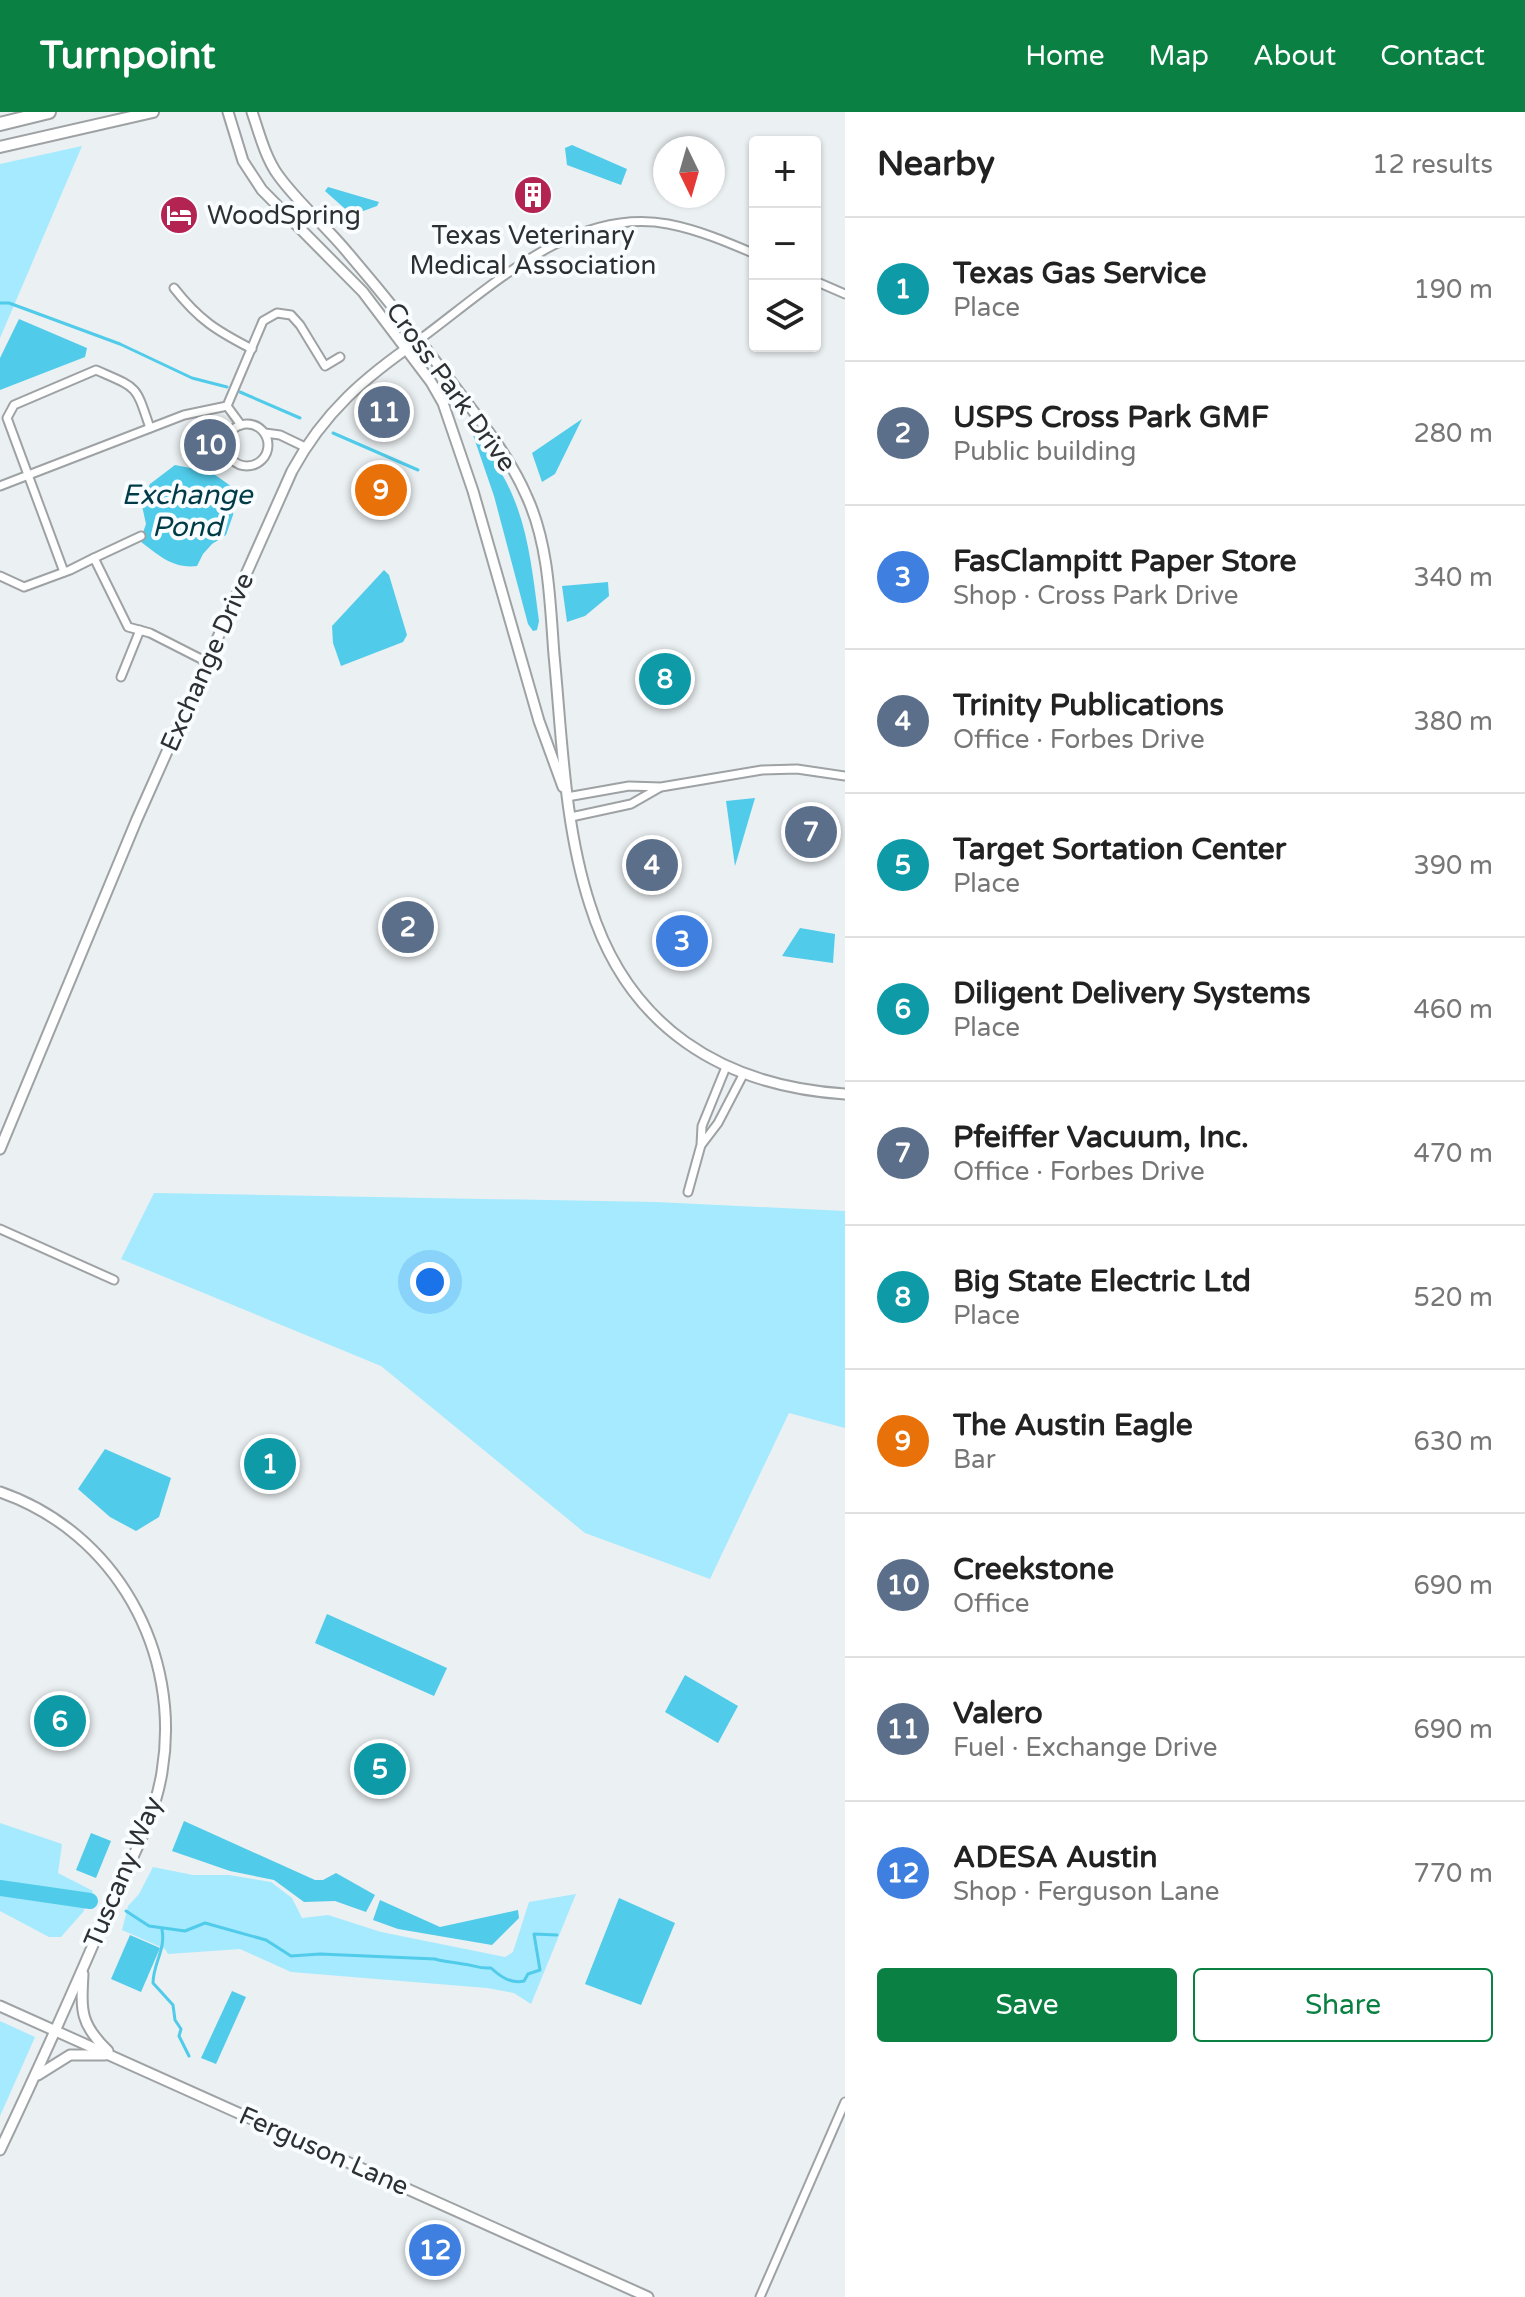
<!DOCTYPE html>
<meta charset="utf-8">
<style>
:root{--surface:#fff;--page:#f2f2f2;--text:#222;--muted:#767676;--line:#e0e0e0;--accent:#0b8043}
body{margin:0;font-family:"Varela Round",sans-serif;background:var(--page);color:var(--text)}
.controls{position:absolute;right:24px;top:24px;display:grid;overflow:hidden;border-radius:8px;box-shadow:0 2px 6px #0004}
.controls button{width:72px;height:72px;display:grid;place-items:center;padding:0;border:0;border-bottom:2px solid var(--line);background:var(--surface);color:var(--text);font:40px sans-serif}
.compass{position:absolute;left:653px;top:24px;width:72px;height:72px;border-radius:50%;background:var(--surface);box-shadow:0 2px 6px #0004;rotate:175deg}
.you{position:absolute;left:430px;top:1170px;width:28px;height:28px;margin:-20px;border:6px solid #fff;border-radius:50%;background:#1a73e8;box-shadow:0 0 0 12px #1a73e833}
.badge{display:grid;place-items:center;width:52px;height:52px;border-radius:50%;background:var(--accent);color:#fff;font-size:26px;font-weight:700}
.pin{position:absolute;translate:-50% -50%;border:4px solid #fff;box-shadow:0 2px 8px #0006}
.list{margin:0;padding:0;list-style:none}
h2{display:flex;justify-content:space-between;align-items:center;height:104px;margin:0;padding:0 32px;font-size:34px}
h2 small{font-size:26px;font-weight:400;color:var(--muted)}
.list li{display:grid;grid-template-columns:52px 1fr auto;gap:24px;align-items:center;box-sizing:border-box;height:144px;padding:0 32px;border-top:2px solid var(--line)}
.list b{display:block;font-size:30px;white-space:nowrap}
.list p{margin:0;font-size:26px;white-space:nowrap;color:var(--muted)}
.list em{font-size:26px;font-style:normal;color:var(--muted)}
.actions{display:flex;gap:16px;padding:24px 32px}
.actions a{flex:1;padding:18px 0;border:2px solid var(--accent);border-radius:8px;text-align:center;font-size:28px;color:var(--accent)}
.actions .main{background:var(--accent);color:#fff}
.icon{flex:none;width:44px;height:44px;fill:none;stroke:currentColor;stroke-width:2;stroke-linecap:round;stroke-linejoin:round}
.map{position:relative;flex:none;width:845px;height:2185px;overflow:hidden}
header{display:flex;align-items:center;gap:48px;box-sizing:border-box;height:112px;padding:0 40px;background:var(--accent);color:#fff}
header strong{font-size:38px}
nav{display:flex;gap:44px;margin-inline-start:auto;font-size:28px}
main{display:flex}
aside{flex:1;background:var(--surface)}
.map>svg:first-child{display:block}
.green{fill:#a5eafe}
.water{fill:#50cbea}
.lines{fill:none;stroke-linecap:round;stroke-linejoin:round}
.stream{stroke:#50cbea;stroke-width:3}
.river{stroke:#50cbea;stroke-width:16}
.minor-casing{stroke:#9ea2a4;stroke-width:11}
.tertiary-casing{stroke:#9ea2a4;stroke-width:13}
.secondary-casing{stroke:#9ea2a4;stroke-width:14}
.motorway-casing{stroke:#9ea2a4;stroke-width:16}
.minor{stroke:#fff;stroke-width:7}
.tertiary{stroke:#fff;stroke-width:9}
.secondary{stroke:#fff;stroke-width:10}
.motorway{stroke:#fff;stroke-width:12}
.labels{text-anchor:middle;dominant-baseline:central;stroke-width:8;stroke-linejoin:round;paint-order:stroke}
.poi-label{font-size:26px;fill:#2d2f30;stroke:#f9fdff;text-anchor:start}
.street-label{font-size:26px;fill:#2d2f30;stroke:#f9fdff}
.water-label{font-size:28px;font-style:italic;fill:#003b48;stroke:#f9fdff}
</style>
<header>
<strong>Turnpoint</strong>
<nav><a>Home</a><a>Map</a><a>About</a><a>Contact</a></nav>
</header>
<main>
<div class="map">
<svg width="845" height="2185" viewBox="0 0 845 2185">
<rect width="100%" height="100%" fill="#ebf0f2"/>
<!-- green -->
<g class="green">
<polygon points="82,34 0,226 0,52"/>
<polygon points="154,1081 656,1090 845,1099 845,1316 789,1301 710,1467 585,1421 381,1254 121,1147"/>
<polygon points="0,1711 62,1732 58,1761 93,1779 83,1800 61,1825 49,1825 0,1799"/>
<polygon points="153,1755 193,1763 229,1763 271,1770 292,1786 302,1806 328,1803 381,1820 505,1845 513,1840 529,1790 576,1782 531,1892 514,1881 487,1876 291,1860 240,1837 168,1842 165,1837 122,1818 128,1794 139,1782"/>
<polygon points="0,1909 35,1925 0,2004"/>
</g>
<!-- water -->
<g class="water">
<polygon points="572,33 627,57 621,73 567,53 565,36"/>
<polygon points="328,75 379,90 377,94 352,103 325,79"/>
<polygon points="19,207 87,236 85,245 0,278 0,246"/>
<polygon points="582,307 555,362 542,370 532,341"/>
<path d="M472 320C525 381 529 433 539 509L537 518 533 519 528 512 494 384Z"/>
<path d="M175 353 211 360 235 377 233 403 226 423 212 432 203 442 197 454C173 457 158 443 140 429L146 412 141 389 150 372Z"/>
<polygon points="384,458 389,463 407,523 403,530 341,554 333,531 332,514"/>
<polygon points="608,470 609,484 585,504 567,510 562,474"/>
<polygon points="755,686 735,754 726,689"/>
<polygon points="800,816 835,822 833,851 782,844"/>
<polygon points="105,1337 171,1366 159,1405 136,1419 110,1405 78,1377"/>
<polygon points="327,1502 447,1556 434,1584 315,1531"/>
<polygon points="685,1563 738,1594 718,1631 665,1600"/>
<polygon points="184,1709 315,1768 323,1768 336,1761 375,1783 366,1800 335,1789 304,1790 274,1768 230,1759 172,1739"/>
<polygon points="91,1721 111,1729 96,1766 76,1758"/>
<polygon points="619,1786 675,1811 641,1893 585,1872"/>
<polygon points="380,1788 440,1815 518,1798 519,1806 492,1833 398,1817 373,1808"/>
<polygon points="130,1823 160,1836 141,1880 111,1867"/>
<polygon points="232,1879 246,1885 216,1952 201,1946"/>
</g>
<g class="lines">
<!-- stream -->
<g class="stream">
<polyline points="0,191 9,191 120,232 192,266 227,275"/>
<polyline points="240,280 300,306"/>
<polyline points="333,321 418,358"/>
<path d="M126 1799 149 1814 185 1819 205 1811 266 1828 291 1844 320 1842 435 1847C445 1850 453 1850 463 1852 474 1853 479 1857 491 1856 501 1865 511 1872 524 1869L528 1862 540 1858 534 1822 557 1823"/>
<path d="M162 1818C166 1837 153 1852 153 1871L173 1893 175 1908 181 1917 179 1924 189 1944"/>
</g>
<!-- river -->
<polyline class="river" points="0,1776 90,1789"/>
<defs>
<g id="minor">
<polyline points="815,169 845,182"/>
<path d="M174 176C199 208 217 219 252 237"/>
<path d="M419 228C490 176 573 94 668 112 699 118 727 130 755 142"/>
<polyline points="227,294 241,313"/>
<circle cx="247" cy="333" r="21"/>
<polyline points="265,321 280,323 305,335"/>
<polyline points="0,374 184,303 227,294 263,209 277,201 291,203 300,213 325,254 340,245"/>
<polyline points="94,446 141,424"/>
<path d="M64 460 7 306 14 293 96 258C139 277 135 272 150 316"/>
<polyline points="0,464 24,475 70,458 94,446 128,515 150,521 207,550"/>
<polyline points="121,565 140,518"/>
<polyline points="567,685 629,674 661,675 762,658 797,657 845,664"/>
<polyline points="571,705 631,692 659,676"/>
<polyline points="702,1032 718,1011 743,963"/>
<polyline points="688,1080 701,1033 702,1014 726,955"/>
<polyline points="0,1117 114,1168"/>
<polyline points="760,2185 845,1990"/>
</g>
<g id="tertiary">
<polyline points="228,0 243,49 262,78 363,180 431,270 443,291 473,379 539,609 563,675"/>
<path d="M252 0C259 20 265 45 278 63 298 91 326 114 348 141 384 183 419 227 452 271 479 307 509 343 527 385 549 433 550 491 554 543 562 625 564 713 590 793 628 915 722 974 845 982"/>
<path d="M0 1037 137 707 292 359C324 300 365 265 419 228"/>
<path d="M0 1380C116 1420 182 1540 162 1660 155 1705 131 1748 112 1789 76 1873 39 1956 0 2038"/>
<path d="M83 1862C81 1899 80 1912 108 1939"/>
<polyline points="0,1894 648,2185"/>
<polyline points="38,1963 70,1943 105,1943"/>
</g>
<polyline id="secondary" points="0,35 153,0"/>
<polyline id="motorway" points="0,12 49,0"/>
</defs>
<!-- minor casing -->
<use href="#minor" class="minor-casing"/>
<!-- tertiary casing -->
<use href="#tertiary" class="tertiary-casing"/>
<!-- secondary casing -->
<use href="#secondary" class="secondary-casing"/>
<!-- motorway casing -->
<use href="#motorway" class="motorway-casing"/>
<!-- minor -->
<use href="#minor" class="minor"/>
<!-- tertiary -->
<use href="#tertiary" class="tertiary"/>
<!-- secondary -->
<use href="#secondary" class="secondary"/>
<!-- motorway -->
<use href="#motorway" class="motorway"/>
</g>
<!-- icons -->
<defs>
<symbol id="building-disc" viewBox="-11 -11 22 22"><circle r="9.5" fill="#b42453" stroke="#f9fdff"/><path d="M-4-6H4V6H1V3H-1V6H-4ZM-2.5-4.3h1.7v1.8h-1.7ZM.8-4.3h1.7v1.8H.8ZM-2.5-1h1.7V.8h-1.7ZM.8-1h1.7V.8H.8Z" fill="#fff"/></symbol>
<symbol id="hotel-disc" viewBox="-11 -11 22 22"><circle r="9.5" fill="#b42453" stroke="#f9fdff"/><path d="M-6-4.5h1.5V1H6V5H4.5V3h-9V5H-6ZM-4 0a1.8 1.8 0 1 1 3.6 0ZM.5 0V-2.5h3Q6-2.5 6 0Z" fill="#fff"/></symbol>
</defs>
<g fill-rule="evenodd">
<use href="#building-disc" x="511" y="61" width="44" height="44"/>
<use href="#hotel-disc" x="157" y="81" width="44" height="44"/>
</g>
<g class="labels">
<!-- poi labels -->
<g class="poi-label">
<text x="207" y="103">WoodSpring</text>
<text x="533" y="123" text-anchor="middle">Texas Veterinary<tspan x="533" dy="30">Medical Association</tspan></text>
</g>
<!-- street labels -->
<g class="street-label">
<text transform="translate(451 275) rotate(54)">Cross Park Drive</text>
<text transform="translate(207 550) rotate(-66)">Exchange Drive</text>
<text transform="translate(123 1760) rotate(-67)">Tuscany Way</text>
<text transform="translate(324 2039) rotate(24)">Ferguson Lane</text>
</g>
<!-- water labels -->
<g class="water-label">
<text x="187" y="383">Exchange<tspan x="187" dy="32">Pond</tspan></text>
</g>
</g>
</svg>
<div class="controls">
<button>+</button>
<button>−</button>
<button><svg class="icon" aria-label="layers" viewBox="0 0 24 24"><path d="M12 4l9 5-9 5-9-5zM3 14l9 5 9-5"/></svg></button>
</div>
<svg class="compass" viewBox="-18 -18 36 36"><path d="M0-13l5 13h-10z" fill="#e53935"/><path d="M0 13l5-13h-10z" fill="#767676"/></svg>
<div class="you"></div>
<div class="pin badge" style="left:270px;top:1352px;background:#0f9aa8">1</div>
<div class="pin badge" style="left:408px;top:815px;background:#5c6f8a">2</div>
<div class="pin badge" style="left:682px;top:829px;background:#3f7fe0">3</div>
<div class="pin badge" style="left:652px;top:753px;background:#5c6f8a">4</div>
<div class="pin badge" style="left:380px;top:1657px;background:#0f9aa8">5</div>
<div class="pin badge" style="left:60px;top:1609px;background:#0f9aa8">6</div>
<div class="pin badge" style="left:811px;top:720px;background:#5c6f8a">7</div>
<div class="pin badge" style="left:665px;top:567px;background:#0f9aa8">8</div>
<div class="pin badge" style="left:381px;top:378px;background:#e8710a">9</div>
<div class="pin badge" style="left:210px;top:333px;background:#5c6f8a">10</div>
<div class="pin badge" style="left:384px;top:300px;background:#5c6f8a">11</div>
<div class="pin badge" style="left:435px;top:2138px;background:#3f7fe0">12</div>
</div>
<aside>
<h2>Nearby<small>12 results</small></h2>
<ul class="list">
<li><span class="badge" style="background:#0f9aa8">1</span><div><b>Texas Gas Service</b><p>Place</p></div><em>190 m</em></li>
<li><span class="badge" style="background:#5c6f8a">2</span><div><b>USPS Cross Park GMF</b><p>Public building</p></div><em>280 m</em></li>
<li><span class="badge" style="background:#3f7fe0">3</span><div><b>FasClampitt Paper Store</b><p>Shop · Cross Park Drive</p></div><em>340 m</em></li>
<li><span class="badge" style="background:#5c6f8a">4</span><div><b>Trinity Publications</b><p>Office · Forbes Drive</p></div><em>380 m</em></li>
<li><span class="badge" style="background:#0f9aa8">5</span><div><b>Target Sortation Center</b><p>Place</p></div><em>390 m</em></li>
<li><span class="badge" style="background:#0f9aa8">6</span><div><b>Diligent Delivery Systems</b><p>Place</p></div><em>460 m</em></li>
<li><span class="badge" style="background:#5c6f8a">7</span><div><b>Pfeiffer Vacuum, Inc.</b><p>Office · Forbes Drive</p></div><em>470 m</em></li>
<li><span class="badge" style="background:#0f9aa8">8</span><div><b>Big State Electric Ltd</b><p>Place</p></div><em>520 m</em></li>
<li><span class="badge" style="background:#e8710a">9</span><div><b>The Austin Eagle</b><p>Bar</p></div><em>630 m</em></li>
<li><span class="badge" style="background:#5c6f8a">10</span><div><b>Creekstone</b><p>Office</p></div><em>690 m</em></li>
<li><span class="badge" style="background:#5c6f8a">11</span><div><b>Valero</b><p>Fuel · Exchange Drive</p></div><em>690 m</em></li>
<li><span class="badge" style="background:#3f7fe0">12</span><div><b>ADESA Austin</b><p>Shop · Ferguson Lane</p></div><em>770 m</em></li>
</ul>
<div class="actions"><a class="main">Save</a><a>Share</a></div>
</aside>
</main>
